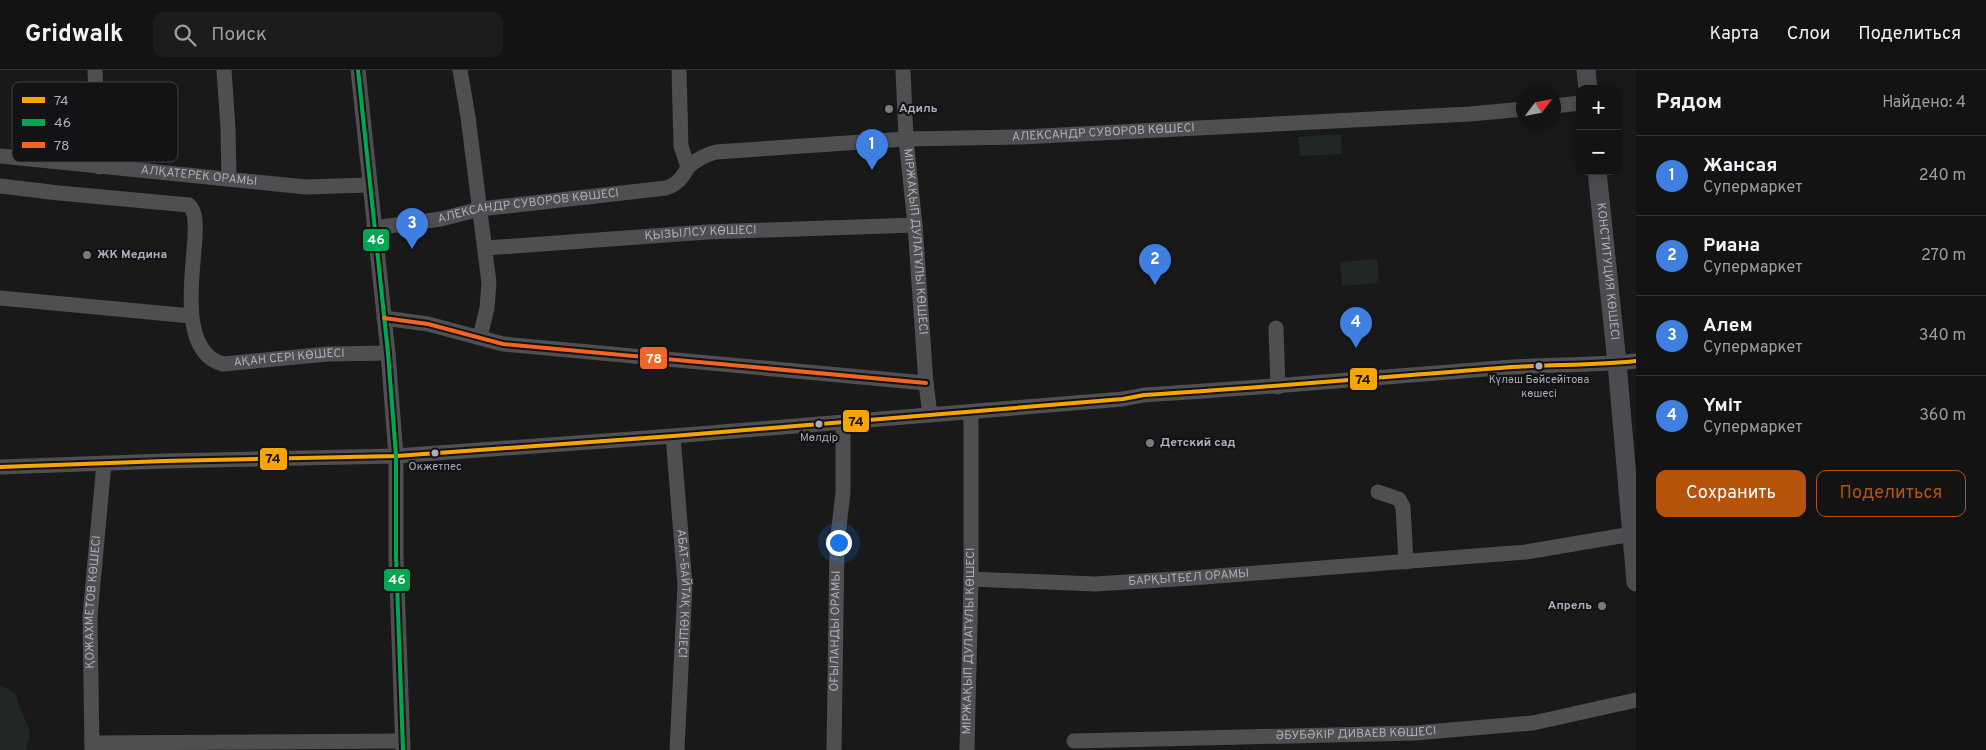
<!DOCTYPE html>
<html lang="ru">
<meta charset="utf-8">
<style>
:root{--surface:#131313;--page:#1c1c1c;--text:#f1f3f6;--muted:#9d9ea0;--line:#323233;--accent:#b45309}
body{margin:0;font-family:Overpass,sans-serif;background:var(--page);color:var(--text)}
.controls{position:absolute;right:15px;top:15px;display:grid;overflow:hidden;border-radius:10px;box-shadow:0 2px 12px #0003}
.controls button{width:45px;height:45px;display:grid;place-items:center;padding:0;border:0;border-bottom:1px solid var(--line);background:var(--surface);color:var(--text);font:25px sans-serif}
.compass{position:absolute;left:1516px;top:15px;width:45px;height:45px;border-radius:50%;background:var(--surface);box-shadow:0 2px 12px #0003;rotate:58deg}
.you{position:absolute;left:838px;top:472px;width:18px;height:18px;margin:-12px;border:4px solid #fff;border-radius:50%;background:#1a73e8;box-shadow:0 0 0 8px #1a73e833}
.badge{display:grid;place-items:center;width:32px;height:32px;border-radius:50%;background:var(--accent);color:#fff;font-size:16px;font-weight:700}
.pin{position:absolute;translate:-50% -41px;filter:drop-shadow(0 1px 2px #0008)}
.pin::after{content:'';position:absolute;top:26px;width:18px;height:15px;background:inherit;clip-path:polygon(0 0,100% 0,50% 100%)}
.list{margin:0;padding:0;list-style:none}
h2{display:flex;justify-content:space-between;align-items:center;height:65px;margin:0;padding:0 20px;font-size:21px}
h2 small{font-size:16px;font-weight:400;color:var(--muted)}
.list li{display:grid;grid-template-columns:32px 1fr auto;gap:15px;align-items:center;box-sizing:border-box;height:80px;padding:0 20px;border-top:1px solid var(--line)}
.list b{display:block;font-size:19px;white-space:nowrap}
.list p{margin:0;font-size:16px;white-space:nowrap;color:var(--muted)}
.list em{font-size:16px;font-style:normal;color:var(--muted)}
.actions{display:flex;gap:10px;padding:15px 20px}
.actions a{flex:1;padding:11px 0;border:1px solid var(--accent);border-radius:10px;text-align:center;font-size:18px;color:var(--accent)}
.actions .main{background:var(--accent);color:#fff}
.icon{flex:none;width:28px;height:28px;fill:none;stroke:currentColor;stroke-width:2;stroke-linecap:round;stroke-linejoin:round}
.map{position:relative;flex:none;width:1636px;height:680px;overflow:hidden}
header{display:flex;align-items:center;gap:30px;box-sizing:border-box;height:70px;padding:0 25px;background:var(--surface);border-bottom:1px solid var(--line)}
header strong{font-size:24px}
nav{display:flex;gap:28px;margin-inline-start:auto;font-size:18px}
.search{width:350px;height:45px;background:var(--page);display:flex;align-items:center;gap:12px;box-sizing:border-box;padding:0 18px;border-radius:10px;color:var(--muted);font-size:19px}
main{display:flex}
aside{flex:1;background:var(--surface)}
.map>svg:first-child{display:block}
.green{fill:#212823}
.lines{fill:none;stroke-linecap:round;stroke-linejoin:round}
.minor{stroke:#4f4f52;stroke-width:15}
.major{stroke:#4b4c4f;stroke-width:19}
.bus-1-casing{stroke:#131315;stroke-width:8}
.bus-2-casing{stroke:#131315;stroke-width:8}
.bus-3-casing{stroke:#131315;stroke-width:8}
.bus-1{stroke:#f7a600;stroke-width:4}
.bus-2{stroke:#00a651;stroke-width:4}
.bus-3{stroke:#f26522;stroke-width:4}
.poi-dot{fill:#787981;stroke:#131315;stroke-width:2}
.bus-dot{fill:#abadb9;stroke:#131315;stroke-width:2}
.labels{text-anchor:middle;dominant-baseline:central;stroke-width:4.5;stroke-linejoin:round;paint-order:stroke}
.bus-label{font-size:11px;fill:#abadb9;stroke:#131315}
.poi-label{font-size:12px;font-weight:bold;fill:#abadb9;stroke:#131315;text-anchor:start}
.street-label{font-size:12px;fill:#abadb9;stroke:#131315}
.key{fill:#131315;stroke:#414146;stroke-width:1}
.key-label{font-size:14px;fill:#abadb9}
.line-badge{stroke:#131315;stroke-width:2}
.badge-label{font-size:14px;text-anchor:middle;font-weight:bold;fill:#fff}
.pale-badge-label{font-size:14px;text-anchor:middle;font-weight:bold;fill:#111}
</style>
<header>
<strong>Gridwalk</strong>
<div class="search"><svg class="icon" aria-label="search" viewBox="0 0 24 24"><circle cx="10" cy="10" r="6"/><path d="M15 15l6 6"/></svg>Поиск</div>
<nav><a>Карта</a><a>Слои</a><a>Поделиться</a></nav>
</header>
<main>
<div class="map">
<svg width="1636" height="680" viewBox="0 0 1636 680">
<rect width="100%" height="100%" fill="#191919"/>
<!-- green -->
<g class="green">
<polygon points="1341,64 1342,84 1300,86 1298,67"/>
<polygon points="1377,189 1379,213 1342,216 1340,192"/>
<path d="M0 615C5 618 13 620 16 626 18 629 17 633 19 637 25 650 35 663 26 677L27 680H0Z"/>
</g>
<g class="lines">
<!-- minor -->
<g class="minor">
<polyline points="95,0 99,97"/>
<polyline points="224,0 228,58 229,109"/>
<polyline points="358,0 388,283 396,386 396,486 403,680"/>
<polyline points="460,0 468,47 489,213 487,238 480,267"/>
<path id="s1" d="M903 0 906 69 915 155 926 313 930 345"/>
<polyline points="1554,36 1580,33"/>
<path id="s2" d="M0 86 306 117 369 115"/>
<path id="s3" d="M688 97C697 89 704 85 716 82L906 69 1022 67 1470 44 1524 39"/>
<path id="s4" d="M0 116 59 123 189 135C197 143 195 157 195 168 193 203 178 282 223 294L328 284 388 283"/>
<path id="s5" d="M374 158 441 149 480 139 666 118C678 114 682 108 688 97L681 76 679 0"/>
<path id="s6" d="M486 178 707 162 915 155"/>
<polyline points="0,228 191,246"/>
<polyline points="384,248 428,254 503,274 926,313"/>
<polyline points="1276,258 1278,317"/>
<path id="s7" d="M673 366 685 515 677 680"/>
<path d="M0 397 165 391 396 386 673 366 1123 329 1144 325C1263 318 1381 307 1500 298 1545 294 1591 296 1636 291"/>
<polyline points="1378,422 1399,429 1403,437 1406,492"/>
<path id="s8" d="M971 509 1095 514 1192 508 1526 482 1632 464"/>
<path id="s9" d="M1074 671 1415 663 1533 653 1636 630"/>
<polyline points="92,673 403,671"/>
<path id="s10" d="M92 680 90 546 104 393"/>
<path id="s11" d="M834 680 837 475 843 422V352"/>
<path id="s12" d="M967 680 971 509V342"/>
</g>
<!-- major -->
<g class="major">
<polyline points="1586,0 1588,19"/>
<path id="s13" d="M1597 101 1617 293 1636 512"/>
</g>
<defs>
<path id="bus-1" d="M0 397 165 391 396 386 673 366 1123 329 1144 325C1263 318 1381 307 1500 298 1545 294 1591 296 1636 291"/>
<polyline id="bus-2" points="358,0 388,283 396,386 396,486 403,680"/>
<polyline id="bus-3" points="384,248 428,254 503,274 926,313"/>
</defs>
<!-- bus-1 casing -->
<use href="#bus-1" class="bus-1-casing"/>
<!-- bus-2 casing -->
<use href="#bus-2" class="bus-2-casing"/>
<!-- bus-3 casing -->
<use href="#bus-3" class="bus-3-casing"/>
<!-- bus-1 -->
<use href="#bus-1" class="bus-1"/>
<!-- bus-2 -->
<use href="#bus-2" class="bus-2"/>
<!-- bus-3 -->
<use href="#bus-3" class="bus-3"/>
</g>
<!-- markers -->
<g class="poi-dot">
<circle cx="889" cy="39" r="5"/>
<circle cx="87" cy="185" r="5"/>
<circle cx="1150" cy="373" r="5"/>
<circle cx="1602" cy="536" r="5"/>
</g>
<g class="bus-dot">
<circle cx="1539" cy="296" r="4.5"/>
<circle cx="819" cy="354" r="4.5"/>
<circle cx="435" cy="383" r="4.5"/>
</g>
<g class="labels">
<!-- bus labels -->
<g class="bus-label">
<text x="1539" y="310">Күләш Бәйсейітова<tspan x="1539" dy="14">көшесі</tspan></text>
<text x="819" y="368">Мөлдiр</text>
<text x="435" y="397">Окжетпес</text>
</g>
<!-- poi labels -->
<g class="poi-label">
<text x="899" y="39">Адиль</text>
<text x="97" y="185">ЖК Медина</text>
<text x="1160" y="373">Детский сад</text>
<text x="1592" y="536" text-anchor="end">Апрель</text>
</g>
<!-- street labels -->
<g class="street-label">
<text stroke="none"><textPath href="#s3" startOffset="420">АЛЕКСАНДР СУВОРОВ КӨШЕСІ</textPath></text>
<text stroke="none"><textPath href="#s2" startOffset="200">АЛҚАТЕРЕК ОРАМЫ</textPath></text>
<text stroke="none"><textPath href="#s5" startOffset="156">АЛЕКСАНДР СУВОРОВ КӨШЕСІ</textPath></text>
<text stroke="none"><textPath href="#s6" startOffset="215">ҚЫЗЫЛСУ КӨШЕСІ</textPath></text>
<text stroke="none"><textPath href="#s1" startOffset="172">МІРЖАҚЫП ДУЛАТҰЛЫ КӨШЕСІ</textPath></text>
<text stroke="none"><textPath href="#s13" startOffset="101">КОНСТИТУЦИЯ КӨШЕСІ</textPath></text>
<text stroke="none"><textPath href="#s4" startOffset="430">АҚАН СЕРІ КӨШЕСІ</textPath></text>
<text stroke="none"><textPath href="#s8" startOffset="218">БАРҚЫТБЕЛ ОРАМЫ</textPath></text>
<text stroke="none"><textPath href="#s7" startOffset="158">АБАТ-БАЙТАҚ КӨШЕСІ</textPath></text>
<text stroke="none"><textPath href="#s10" startOffset="148">ҚОЖАХМЕТОВ КӨШЕСІ</textPath></text>
<text stroke="none"><textPath href="#s11" startOffset="119">ОҒЫЛАНДЫ ОРАМЫ</textPath></text>
<text stroke="none"><textPath href="#s12" startOffset="109">МІРЖАҚЫП ДУЛАТҰЛЫ КӨШЕСІ</textPath></text>
<text stroke="none"><textPath href="#s9" startOffset="282">ӘБУБӘКІР ДИВАЕВ КӨШЕСІ</textPath></text>
</g>
</g>
<!-- legend -->
<rect x="12" y="12" width="166" height="80" rx="8" class="key"/>
<rect x="22" y="27" width="23" height="6" fill="#f7a600"/>
<rect x="22" y="49" width="23" height="7" fill="#00a651"/>
<rect x="22" y="72" width="23" height="6" fill="#f26522"/>
<g class="key-label">
<text x="54" y="35">74</text>
<text x="54" y="57">46</text>
<text x="54" y="80">78</text>
</g>
<g class="line-badge">
<rect x="362" y="158" width="28" height="24" rx="5" fill="#00a651"/>
<rect x="639" y="276" width="29" height="24" rx="5" fill="#f26522"/>
<rect x="1349" y="297" width="29" height="24" rx="5" fill="#f7a600"/>
<rect x="842" y="339" width="28" height="24" rx="5" fill="#f7a600"/>
<rect x="259" y="377" width="29" height="24" rx="5" fill="#f7a600"/>
<rect x="383" y="498" width="28" height="24" rx="5" fill="#00a651"/>
</g>
<g class="badge-label">
<text x="376" y="174">46</text>
<text x="654" y="293">78</text>
<text x="397" y="514">46</text>
</g>
<g class="pale-badge-label">
<text x="1363" y="314">74</text>
<text x="856" y="356">74</text>
<text x="273" y="393">74</text>
</g>
</svg>
<div class="controls">
<button>+</button>
<button>−</button>
</div>
<svg class="compass" viewBox="-18 -18 36 36"><path d="M0-13l5 13h-10z" fill="#e53935"/><path d="M0 13l5-13h-10z" fill="#9d9ea0"/></svg>
<div class="you"></div>
<div class="pin badge" style="left:872px;top:100px;background:#3f7fe0">1</div>
<div class="pin badge" style="left:1155px;top:215px;background:#3f7fe0">2</div>
<div class="pin badge" style="left:412px;top:179px;background:#3f7fe0">3</div>
<div class="pin badge" style="left:1356px;top:278px;background:#3f7fe0">4</div>
</div>
<aside>
<h2>Рядом<small>Найдено: 4</small></h2>
<ul class="list">
<li><span class="badge" style="background:#3f7fe0">1</span><div><b>Жансая</b><p>Супермаркет</p></div><em>240 m</em></li>
<li><span class="badge" style="background:#3f7fe0">2</span><div><b>Риана</b><p>Супермаркет</p></div><em>270 m</em></li>
<li><span class="badge" style="background:#3f7fe0">3</span><div><b>Алем</b><p>Супермаркет</p></div><em>340 m</em></li>
<li><span class="badge" style="background:#3f7fe0">4</span><div><b>Үміт</b><p>Супермаркет</p></div><em>360 m</em></li>
</ul>
<div class="actions"><a class="main">Сохранить</a><a>Поделиться</a></div>
</aside>
</main>
